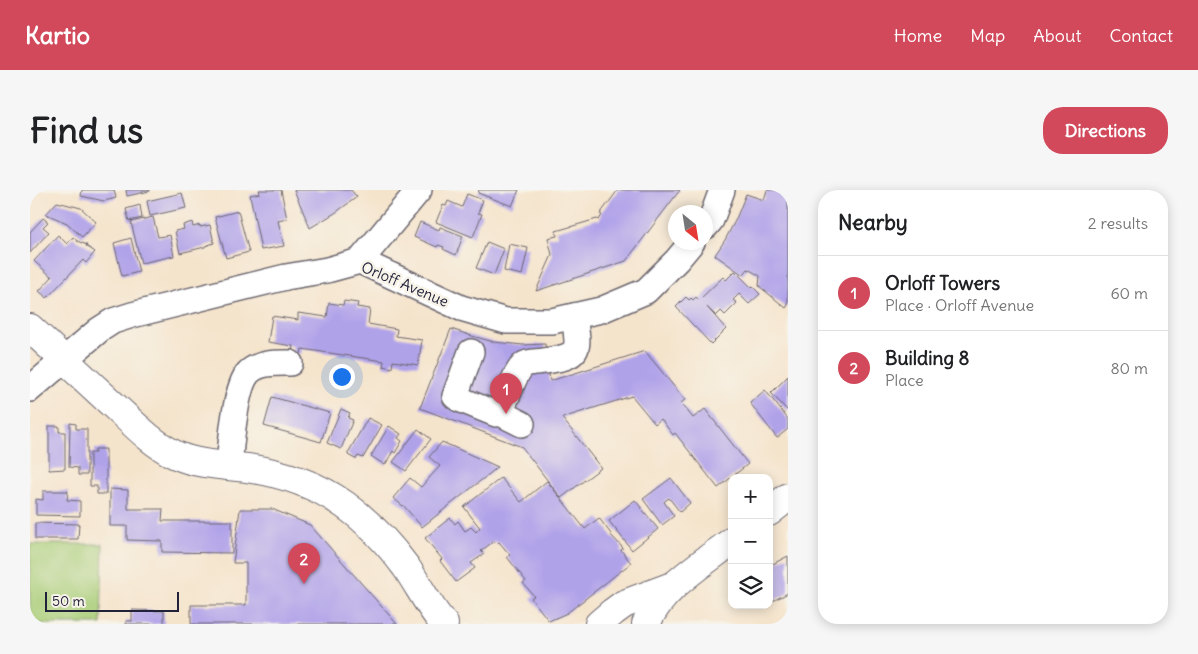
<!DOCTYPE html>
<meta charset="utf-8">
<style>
:root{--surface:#fff;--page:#f6f6f6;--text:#202124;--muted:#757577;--line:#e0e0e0;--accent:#d1495b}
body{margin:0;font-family:Delius,sans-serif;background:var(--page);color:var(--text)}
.controls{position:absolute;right:15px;bottom:15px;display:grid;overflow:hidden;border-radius:10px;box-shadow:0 2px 12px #0003}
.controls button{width:45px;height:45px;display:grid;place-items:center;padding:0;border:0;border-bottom:1px solid var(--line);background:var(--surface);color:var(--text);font:25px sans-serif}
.compass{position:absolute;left:638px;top:15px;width:45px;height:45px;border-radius:50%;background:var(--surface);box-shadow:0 2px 12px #0003;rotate:150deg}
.scale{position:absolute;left:15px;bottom:12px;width:134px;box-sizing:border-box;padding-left:5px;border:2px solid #22223b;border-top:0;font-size:14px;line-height:18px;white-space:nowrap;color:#22223b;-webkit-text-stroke:4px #f7f3e8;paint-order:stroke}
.you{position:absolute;left:311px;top:186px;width:18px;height:18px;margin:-12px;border:4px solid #fff;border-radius:50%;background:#1a73e8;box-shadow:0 0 0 8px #1a73e833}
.badge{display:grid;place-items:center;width:32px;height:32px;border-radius:50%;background:var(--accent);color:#fff;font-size:16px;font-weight:700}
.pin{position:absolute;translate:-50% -41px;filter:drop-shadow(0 1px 2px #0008)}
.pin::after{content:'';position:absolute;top:26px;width:18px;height:15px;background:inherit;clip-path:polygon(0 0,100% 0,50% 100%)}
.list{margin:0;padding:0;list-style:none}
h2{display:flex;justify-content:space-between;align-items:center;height:65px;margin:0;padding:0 20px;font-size:21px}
h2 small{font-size:16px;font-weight:400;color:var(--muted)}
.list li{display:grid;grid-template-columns:32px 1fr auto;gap:15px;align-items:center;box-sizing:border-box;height:75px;padding:0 20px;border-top:1px solid var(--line)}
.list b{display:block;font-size:19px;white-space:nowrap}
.list p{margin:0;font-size:16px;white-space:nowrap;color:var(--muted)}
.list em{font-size:16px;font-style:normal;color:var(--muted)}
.icon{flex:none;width:28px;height:28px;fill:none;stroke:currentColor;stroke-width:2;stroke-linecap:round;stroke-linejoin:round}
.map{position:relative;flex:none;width:758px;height:434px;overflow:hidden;border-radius:20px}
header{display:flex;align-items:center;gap:30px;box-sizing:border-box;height:70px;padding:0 25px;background:var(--accent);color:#fff}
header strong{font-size:24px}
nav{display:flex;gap:28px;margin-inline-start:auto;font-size:18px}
.intro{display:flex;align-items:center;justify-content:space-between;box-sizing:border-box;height:120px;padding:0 30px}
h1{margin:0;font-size:35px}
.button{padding:12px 22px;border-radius:20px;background:var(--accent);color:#fff;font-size:18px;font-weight:700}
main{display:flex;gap:30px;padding:0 30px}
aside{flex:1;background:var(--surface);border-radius:20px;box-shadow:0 2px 12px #0003}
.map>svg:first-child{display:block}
.green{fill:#a7cc76;stroke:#647758}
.building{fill:#b0a2e9}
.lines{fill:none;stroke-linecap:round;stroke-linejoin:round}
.minor-casing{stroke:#6c666e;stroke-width:28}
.major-casing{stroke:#6c666e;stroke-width:30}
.minor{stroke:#fff;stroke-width:25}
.major{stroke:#fff;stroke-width:28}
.labels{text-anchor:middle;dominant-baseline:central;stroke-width:5;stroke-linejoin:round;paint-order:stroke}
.street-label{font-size:15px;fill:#22223b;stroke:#f7f3e8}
</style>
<header>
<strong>Kartio</strong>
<nav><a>Home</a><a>Map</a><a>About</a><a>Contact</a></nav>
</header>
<div class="intro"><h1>Find us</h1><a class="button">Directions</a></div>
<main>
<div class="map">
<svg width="758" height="434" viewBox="0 0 758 434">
<rect width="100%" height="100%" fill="#f7f3e8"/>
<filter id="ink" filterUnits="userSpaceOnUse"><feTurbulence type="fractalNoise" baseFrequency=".02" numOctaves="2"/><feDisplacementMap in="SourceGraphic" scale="10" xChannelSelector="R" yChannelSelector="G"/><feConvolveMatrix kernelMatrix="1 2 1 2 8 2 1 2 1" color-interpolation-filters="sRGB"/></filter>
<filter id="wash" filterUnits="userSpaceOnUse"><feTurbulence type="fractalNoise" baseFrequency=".0096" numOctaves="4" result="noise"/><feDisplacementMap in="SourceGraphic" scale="20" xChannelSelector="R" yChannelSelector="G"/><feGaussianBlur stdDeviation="1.12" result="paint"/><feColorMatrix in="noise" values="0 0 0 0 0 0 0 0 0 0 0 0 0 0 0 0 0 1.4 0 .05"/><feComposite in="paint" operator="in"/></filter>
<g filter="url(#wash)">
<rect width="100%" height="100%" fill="#f5e4cc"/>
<!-- green -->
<polygon class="green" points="0,354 73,354 71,434 0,434"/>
<g id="blocks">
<!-- building -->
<g class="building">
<polygon points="52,0 84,0 86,8 74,11 51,6"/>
<polygon points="96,0 120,0 120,1 97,6"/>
<polygon points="229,0 251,0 257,29 248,31 254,56 231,60 220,5 230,3"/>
<polygon points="264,0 321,0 327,7 305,23 280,38"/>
<polygon points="449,0 489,0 482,16 448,3"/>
<polygon points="588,0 650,0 596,71 506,101 522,65 518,48 527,46 526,41 567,29 569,30 572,25 570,24"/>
<polygon points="737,0 758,0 758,115 756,118 729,96 730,86 718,79 713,85 685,65 695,50 706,29 716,4 734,10"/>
<polygon points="152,3 156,18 120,26 117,11"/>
<polygon points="437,4 453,10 448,23 452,24 443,47 406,32 413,15 416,16 418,11 432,17"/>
<polygon points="27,12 51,18 66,32 52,47 37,33 16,24"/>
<polygon points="110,15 112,28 99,31 96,19"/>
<polygon points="208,21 219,62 196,68 185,27"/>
<polygon points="123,27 128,47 140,45 144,66 111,73 101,32"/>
<polygon points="13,28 18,32 13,37 19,42 0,63 0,42"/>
<polygon points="162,32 163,37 170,35 170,37 180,35 184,53 175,56 175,57 150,63 145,41 154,39 153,35"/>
<polygon points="390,32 409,40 410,37 433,46 426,65 413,59 414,57 408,55 407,57 384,47"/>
<polygon points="28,45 37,54 43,47 47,51 57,55 56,56 65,62 56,73 53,70 17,108 9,101 22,87 4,71"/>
<polygon points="101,48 109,82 92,86 84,53"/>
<polygon points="457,52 474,59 464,85 446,78"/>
<polygon points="479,54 498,58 492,85 474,81"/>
<polygon points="705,81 721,97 722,96 730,104 719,114 709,104 703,110 707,113 695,125 691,121 686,126 677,117 696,139 681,154 646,117 656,107 659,110 661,108 663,110 666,107 669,110 693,87 696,90"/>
<polygon points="314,111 328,113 327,117 340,119 338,134 367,139 366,146 392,150 388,175 363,171 362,178 353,176 354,171 272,159 271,164 262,163 263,156 238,152 242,126 268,130 268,123 297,127 299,113 313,115"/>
<polygon points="421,139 442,146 464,152 493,155 515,154 520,191 615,161 655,210 651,213 663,228 675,219 718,274 688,298 645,243 643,245 631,229 625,234 602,206 532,228 571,278 531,308 492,257 390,218"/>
<polygon points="758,186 758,221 741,203"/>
<polygon points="735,200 758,229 758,239 747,248 720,213"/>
<polygon points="242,207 300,223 291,252 234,236"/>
<polygon points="311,219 320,223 318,228 323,230 311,259 297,253"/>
<polygon points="338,228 352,235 333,268 328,266 327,268 325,269 318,265 318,263"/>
<polygon points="40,233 46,234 46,239 57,239 57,285 48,285 48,278 39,277"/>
<polygon points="19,236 29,236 29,242 35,242 35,279 19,280"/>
<polygon points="359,236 371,244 368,248 372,251 365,263 363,261 355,275 341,266"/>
<polygon points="388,239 401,249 376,281 363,272"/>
<polygon points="412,252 468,277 392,337 373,315 373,316 363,308 380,288 391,297 410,276 399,267"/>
<polygon points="65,259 76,259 76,304 67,304 67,296 60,296 60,263 65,263"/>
<polygon points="471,288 491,312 517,291 555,339 569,328 581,344 580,344 593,358 591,360 601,373 537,423 519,431 501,408 504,406 493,393 496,391 477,367 480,365 469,352 467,354 464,351 451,361 454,364 441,373 445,378 426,392 410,371 412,369 395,348 420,328 425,334 428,331 435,341 441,337 446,342 450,338 434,317"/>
<polygon points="641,288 660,313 650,322 639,308 636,310 634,312 644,326 632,335 613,309"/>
<polygon points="80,299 98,300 98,319 133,319 132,331 202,331 202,363 132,362 132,351 97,350 97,336 80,336"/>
<polygon points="13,301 38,301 37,310 50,311 50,326 6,325 6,309 13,310"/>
<polygon points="605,310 628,339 602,360 579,331"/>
<polygon points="210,319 242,319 280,335 367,434 161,434 161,415 216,415 216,373 203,373"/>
<polygon points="5,333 49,334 48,349 5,349"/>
<polygon points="758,366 758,403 739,413 739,376"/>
<polygon points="102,420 134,421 134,434 96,434 96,431 102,431"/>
</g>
</g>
</g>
<g filter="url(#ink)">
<use href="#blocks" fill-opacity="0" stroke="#6c666e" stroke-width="1"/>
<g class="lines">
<defs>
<g id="minor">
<polyline points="676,36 681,30 692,0"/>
<polyline points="330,71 389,0"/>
<path d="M441 162 425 206 429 209 466 224 471 222C475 212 486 179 495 174 500 172 508 172 514 171 552 166 549 161 544 126"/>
<polyline points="0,199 69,140 83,131 102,125 256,87 297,80 330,71 431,118 476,131 522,131 571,120 616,101 647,70 662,52"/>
<polyline points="471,222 476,226 492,234"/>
<path d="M199 276C201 255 205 196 219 182 230 172 247 173 260 173"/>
</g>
<g id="major">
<path d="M0 138C27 163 54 188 81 213 101 231 121 253 146 265 168 275 193 275 217 278 251 283 287 295 315 315 339 332 359 354 376 377 389 396 399 417 414 434"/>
<polyline points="739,322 758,307"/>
<polyline points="569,434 583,422 594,414 642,396"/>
<path d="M616 434C632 397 671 375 702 351"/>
</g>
</defs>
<!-- minor casing -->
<use href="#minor" class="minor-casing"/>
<!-- major casing -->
<use href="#major" class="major-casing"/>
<!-- minor -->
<use href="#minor" class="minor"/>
<!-- major -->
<use href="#major" class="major"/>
</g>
</g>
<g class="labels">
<!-- street labels -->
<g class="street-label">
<text transform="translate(375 94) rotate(23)">Orloff Avenue</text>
</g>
</g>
</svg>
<div class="controls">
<button>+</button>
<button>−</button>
<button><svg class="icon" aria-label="layers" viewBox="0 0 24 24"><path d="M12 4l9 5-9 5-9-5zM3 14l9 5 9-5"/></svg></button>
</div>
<svg class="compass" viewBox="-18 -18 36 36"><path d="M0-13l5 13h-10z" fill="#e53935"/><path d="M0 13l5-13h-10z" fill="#757577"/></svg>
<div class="scale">50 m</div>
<div class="you"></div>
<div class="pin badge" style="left:476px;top:224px">1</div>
<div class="pin badge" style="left:274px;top:394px">2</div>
</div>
<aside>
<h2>Nearby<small>2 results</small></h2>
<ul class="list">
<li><span class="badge">1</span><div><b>Orloff Towers</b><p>Place · Orloff Avenue</p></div><em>60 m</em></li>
<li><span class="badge">2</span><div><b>Building 8</b><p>Place</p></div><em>80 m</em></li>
</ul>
</aside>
</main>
